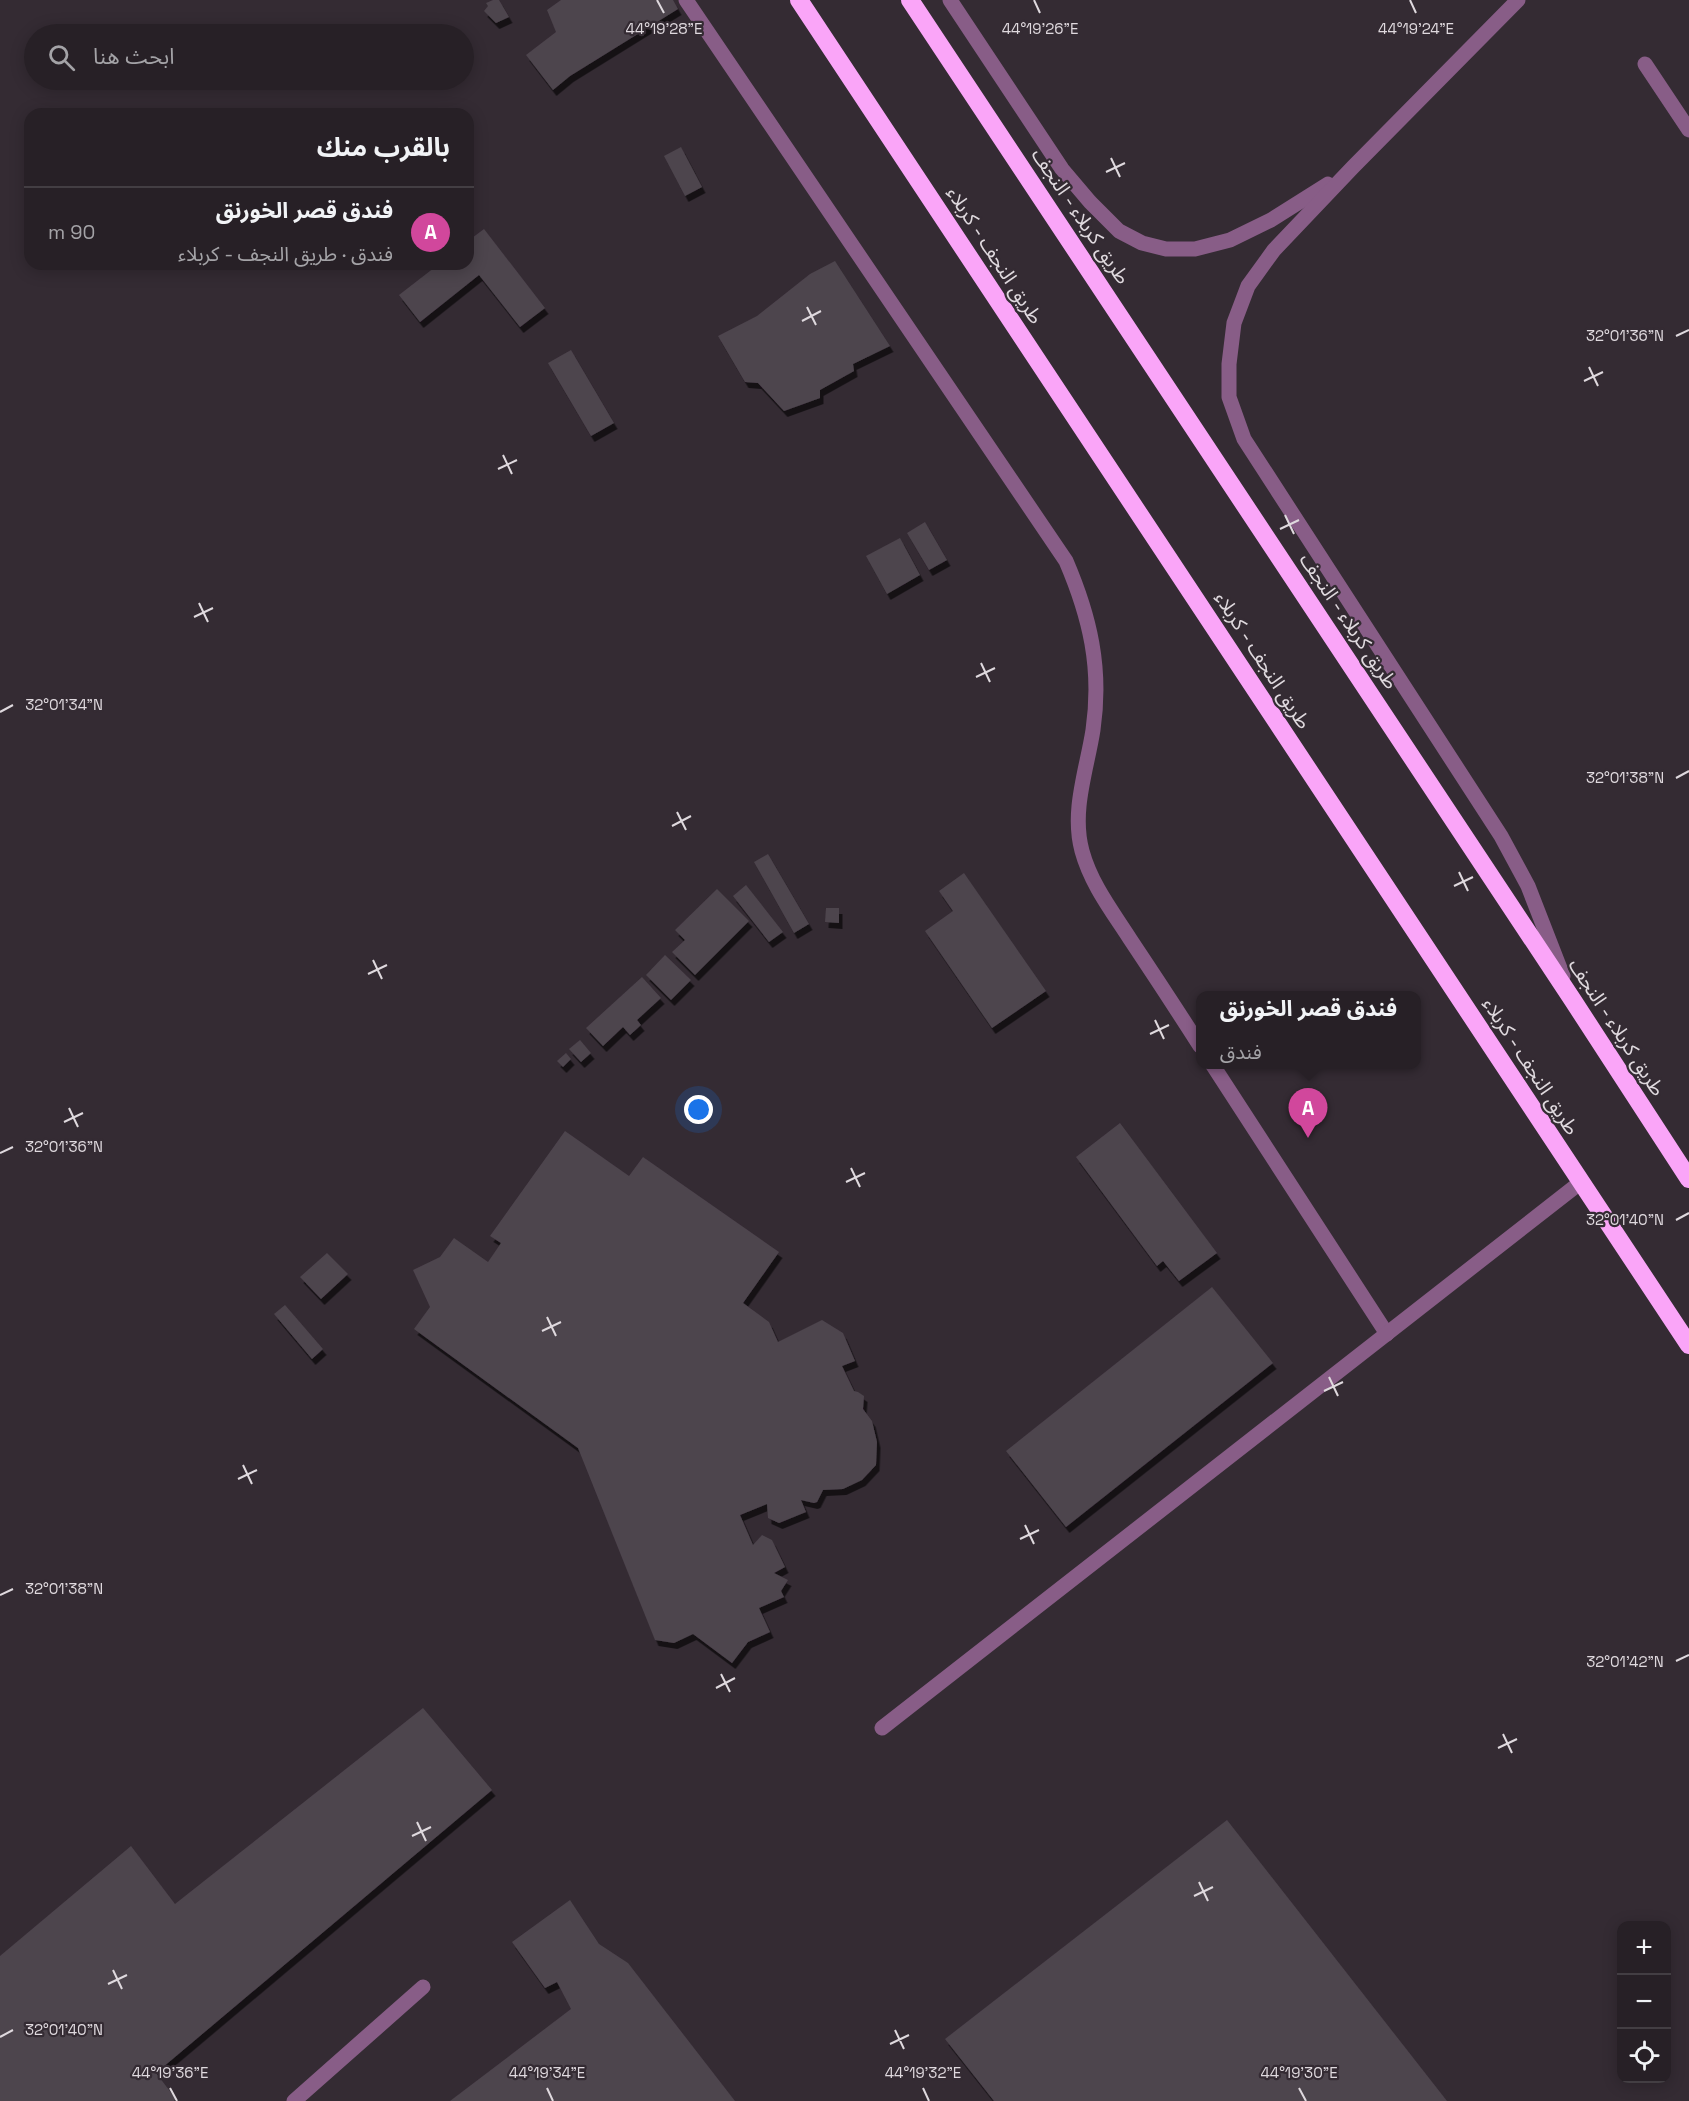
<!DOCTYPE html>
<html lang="ar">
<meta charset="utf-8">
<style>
:root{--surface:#272026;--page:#2f282e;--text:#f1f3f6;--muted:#a4a3a7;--line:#433e43;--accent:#b45309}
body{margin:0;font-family:"Space Grotesk","Noto Sans Arabic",sans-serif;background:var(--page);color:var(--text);direction:rtl}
.controls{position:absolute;right:18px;bottom:18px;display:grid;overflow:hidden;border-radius:12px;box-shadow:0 3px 15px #0003}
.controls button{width:54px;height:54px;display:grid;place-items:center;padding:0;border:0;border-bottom:2px solid var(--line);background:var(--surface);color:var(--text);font:30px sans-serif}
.you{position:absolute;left:699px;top:1110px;width:21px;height:21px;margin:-15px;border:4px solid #fff;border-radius:50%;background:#1a73e8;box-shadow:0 0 0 9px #1a73e833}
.badge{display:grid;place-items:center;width:39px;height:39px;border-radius:50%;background:var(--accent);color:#fff;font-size:20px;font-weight:700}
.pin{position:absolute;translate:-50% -50px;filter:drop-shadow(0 2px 3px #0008)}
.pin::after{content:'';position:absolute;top:32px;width:21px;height:18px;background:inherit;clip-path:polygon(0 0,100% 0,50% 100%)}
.popup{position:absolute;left:1196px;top:991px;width:225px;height:78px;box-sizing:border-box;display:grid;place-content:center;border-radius:12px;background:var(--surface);filter:drop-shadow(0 2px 4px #0005);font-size:20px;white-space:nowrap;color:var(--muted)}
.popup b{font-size:22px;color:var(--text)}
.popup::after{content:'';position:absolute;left:50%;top:100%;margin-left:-12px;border:12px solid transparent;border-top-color:var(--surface)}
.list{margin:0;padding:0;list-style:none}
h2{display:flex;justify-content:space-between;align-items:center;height:78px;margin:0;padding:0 24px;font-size:26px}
h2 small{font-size:20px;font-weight:400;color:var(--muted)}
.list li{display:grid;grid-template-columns:39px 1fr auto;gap:18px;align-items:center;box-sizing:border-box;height:84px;padding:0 24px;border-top:2px solid var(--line)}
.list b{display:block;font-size:22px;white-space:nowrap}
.list p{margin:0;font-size:20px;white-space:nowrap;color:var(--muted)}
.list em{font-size:20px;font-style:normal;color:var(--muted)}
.icon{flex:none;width:33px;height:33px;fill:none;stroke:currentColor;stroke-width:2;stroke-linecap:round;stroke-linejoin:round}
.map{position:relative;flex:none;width:1689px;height:2101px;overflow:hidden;direction:ltr}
.search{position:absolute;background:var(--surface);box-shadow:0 3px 15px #0003;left:24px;top:24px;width:450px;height:66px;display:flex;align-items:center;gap:15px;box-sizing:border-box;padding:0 21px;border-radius:33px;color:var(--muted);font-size:22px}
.panel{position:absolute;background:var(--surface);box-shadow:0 3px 15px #0003;left:24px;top:108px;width:450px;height:162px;border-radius:18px;direction:rtl}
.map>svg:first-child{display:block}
.building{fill:#4d444d;filter:url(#shadow)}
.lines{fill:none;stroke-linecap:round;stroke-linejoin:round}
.minor{stroke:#885d87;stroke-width:15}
.highway{stroke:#faa5f8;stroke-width:18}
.ticks{fill:none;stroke:#dfd9de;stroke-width:2}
.labels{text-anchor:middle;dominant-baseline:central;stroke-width:4.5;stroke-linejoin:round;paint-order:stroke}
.street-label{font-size:20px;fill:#dfd9de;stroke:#342b33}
.ticks-label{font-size:15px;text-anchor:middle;fill:#dfd9de;stroke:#342b33;stroke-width:4.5;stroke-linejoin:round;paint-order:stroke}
</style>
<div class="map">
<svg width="1689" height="2101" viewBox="0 0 1689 2101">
<defs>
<filter id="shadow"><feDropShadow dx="3.5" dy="6" stdDeviation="0" flood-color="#0009"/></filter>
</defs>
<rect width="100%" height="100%" fill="#342b33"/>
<!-- building -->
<g class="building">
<polygon points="493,0 499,0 509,17 496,23 484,11 488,6 486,3"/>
<polygon points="561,0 673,0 678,9 570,76 553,90 526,55 556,32 547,10"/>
<polygon points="681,147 702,187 685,196 664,156"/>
<polygon points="484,229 545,308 520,327 479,275 420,322 399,295 439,264 468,264 468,241"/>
<polygon points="835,261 890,346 853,364 854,371 820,390 820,398 784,411 758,383 745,382 718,336 757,316 810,274"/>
<polygon points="571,350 614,423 591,436 548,363"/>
<polygon points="925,522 947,560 929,570 907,533"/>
<polygon points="900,538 920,575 887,594 866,556"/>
<polygon points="768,854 809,924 794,933 754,862"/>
<polygon points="964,873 1046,991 992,1028 925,931 953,911 939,891"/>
<polygon points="746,885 783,932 769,942 733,896"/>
<polygon points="717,889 749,921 695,975 672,952 685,940 675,930"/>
<polygon points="826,908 839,908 839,923 825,922"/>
<polygon points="665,955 691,980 671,1000 646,975"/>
<polygon points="642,977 661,998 637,1020 641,1025 630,1035 623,1027 603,1046 586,1028"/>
<polygon points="580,1040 591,1053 581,1062 569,1049"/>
<polygon points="566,1053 571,1059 563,1067 557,1061"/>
<polygon points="1120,1123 1217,1253 1179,1281 1163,1261 1157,1266 1076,1157"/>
<polygon points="565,1131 629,1176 643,1157 779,1252 743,1303 769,1322 778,1342 822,1320 843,1333 855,1361 842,1366 854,1391 858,1392 864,1396 863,1409 872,1421 877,1442 876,1465 862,1480 843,1489 823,1490 817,1502 814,1503 801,1500 806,1512 779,1523 768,1518 767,1504 740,1515 753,1545 762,1535 772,1540 785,1567 774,1573 788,1580 781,1591 784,1597 759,1608 770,1632 748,1642 732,1663 693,1634 674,1643 655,1640 578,1448 414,1329 430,1307 413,1270 440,1257 454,1238 488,1262 501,1243 490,1236"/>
<polygon points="327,1253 348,1274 321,1299 300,1277"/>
<polygon points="1212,1287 1273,1363 1066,1527 1006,1451"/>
<polygon points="285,1305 323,1349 312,1359 274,1314"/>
<polygon points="423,1708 492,1790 156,2073 176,2099 174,2101 0,2101 0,1956 131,1846 175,1904"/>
<polygon points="1227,1820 1447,2101 994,2101 945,2039"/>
<polygon points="570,1900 599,1944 628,1963 735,2101 450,2101 571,2009 557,1982 545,1988 512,1942"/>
</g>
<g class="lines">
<!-- minor -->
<g class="minor">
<path d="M686 0 1066 561C1090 617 1102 668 1093 730 1087 769 1071 811 1082 851 1091 884 1112 911 1130 939 1154 975 1177 1010 1200 1046"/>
<polyline points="950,0 1062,169 1090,202 1119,231 1142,243 1166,249 1195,249 1230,240 1271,220 1328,184"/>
<polyline points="1518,0 1353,167 1274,250 1248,286 1234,323 1229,364 1229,397 1244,439 1501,836 1528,886 1563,976"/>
<polyline points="1645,64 1689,130"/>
<polyline points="1212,1064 1387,1334"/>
<polyline points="882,1728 1581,1182"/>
<polyline points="294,2101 423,1987"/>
</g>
<!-- highway -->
<g class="highway">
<polyline points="799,0 1689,1345"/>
<polyline points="910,0 1572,999 1689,1179"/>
</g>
</g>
<!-- ticks -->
<path class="ticks" d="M657 0 664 13M1034 0 1040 13M1410 0 1416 13M1111 158 1120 177M1106 172 1125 163M807 307 816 325M802 321 821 311M1676 336 1689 330M1589 367 1598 386M1584 381 1603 372M503 455 512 474M498 469 517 460M1285 515 1294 534M1280 529 1299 520M199 603 208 622M194 617 213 608M981 663 990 682M976 677 995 668M0 712 13 705M1676 778 1689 771M677 812 686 830M672 826 691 816M1459 872 1468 891M1454 886 1473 877M373 960 382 979M368 974 387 965M1155 1020 1164 1039M1150 1034 1169 1025M69 1108 78 1127M64 1122 83 1113M0 1153 13 1147M851 1168 860 1187M846 1182 865 1173M1676 1220 1689 1213M547 1317 556 1336M542 1331 561 1322M1329 1377 1338 1396M1324 1391 1343 1382M243 1465 252 1484M238 1479 257 1470M1025 1525 1034 1544M1020 1539 1039 1530M0 1595 13 1589M1676 1661 1689 1655M721 1674 730 1692M716 1688 735 1678M1503 1734 1512 1753M1498 1748 1517 1739M417 1822 426 1841M412 1836 431 1827M1199 1882 1208 1901M1194 1896 1213 1887M113 1970 122 1989M108 1984 127 1975M895 2030 904 2049M0 2037 13 2030M890 2044 909 2035M170 2088 177 2101M547 2088 553 2101M923 2088 929 2101M1299 2088 1306 2101"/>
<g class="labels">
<!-- street labels -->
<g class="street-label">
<text transform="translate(1081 216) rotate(56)">طريق کربلاء - النجف</text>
<text transform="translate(995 255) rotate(57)">طريق النجف - کربلاء</text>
<text transform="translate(1349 621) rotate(56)">طريق کربلاء - النجف</text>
<text transform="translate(1263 660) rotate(57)">طريق النجف - کربلاء</text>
<text transform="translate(1617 1027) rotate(57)">طريق کربلاء - النجف</text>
<text transform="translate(1531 1066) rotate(57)">طريق النجف - کربلاء</text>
</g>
</g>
<g class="ticks-label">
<text x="1040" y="34">44°19'26"E</text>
<text x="1416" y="34">44°19'24"E</text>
<text x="664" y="34">44°19'28"E</text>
<text x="1625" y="341">32°01'36"N</text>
<text x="64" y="710">32°01'34"N</text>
<text x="1625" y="783">32°01'38"N</text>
<text x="64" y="1152">32°01'36"N</text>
<text x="1625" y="1225">32°01'40"N</text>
<text x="64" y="1594">32°01'38"N</text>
<text x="1625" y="1667">32°01'42"N</text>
<text x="64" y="2035">32°01'40"N</text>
<text x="170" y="2078">44°19'36"E</text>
<text x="547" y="2078">44°19'34"E</text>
<text x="923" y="2078">44°19'32"E</text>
<text x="1299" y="2078">44°19'30"E</text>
</g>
</svg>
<div class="controls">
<button>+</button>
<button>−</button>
<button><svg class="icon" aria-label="locate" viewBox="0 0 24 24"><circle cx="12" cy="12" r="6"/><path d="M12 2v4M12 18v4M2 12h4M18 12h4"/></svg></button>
</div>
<div class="you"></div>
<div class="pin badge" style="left:1308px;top:1138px;background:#d1479c">A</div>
<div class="popup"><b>فندق قصر الخورنق</b>فندق</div>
<div class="search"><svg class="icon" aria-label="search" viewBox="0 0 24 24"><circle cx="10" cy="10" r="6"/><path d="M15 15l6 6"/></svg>ابحث هنا</div>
<section class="panel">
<h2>بالقرب منك<small></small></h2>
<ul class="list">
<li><span class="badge" style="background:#d1479c">A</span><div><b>فندق قصر الخورنق</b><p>فندق · طريق النجف - کربلاء</p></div><em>90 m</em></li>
</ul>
</section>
</div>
